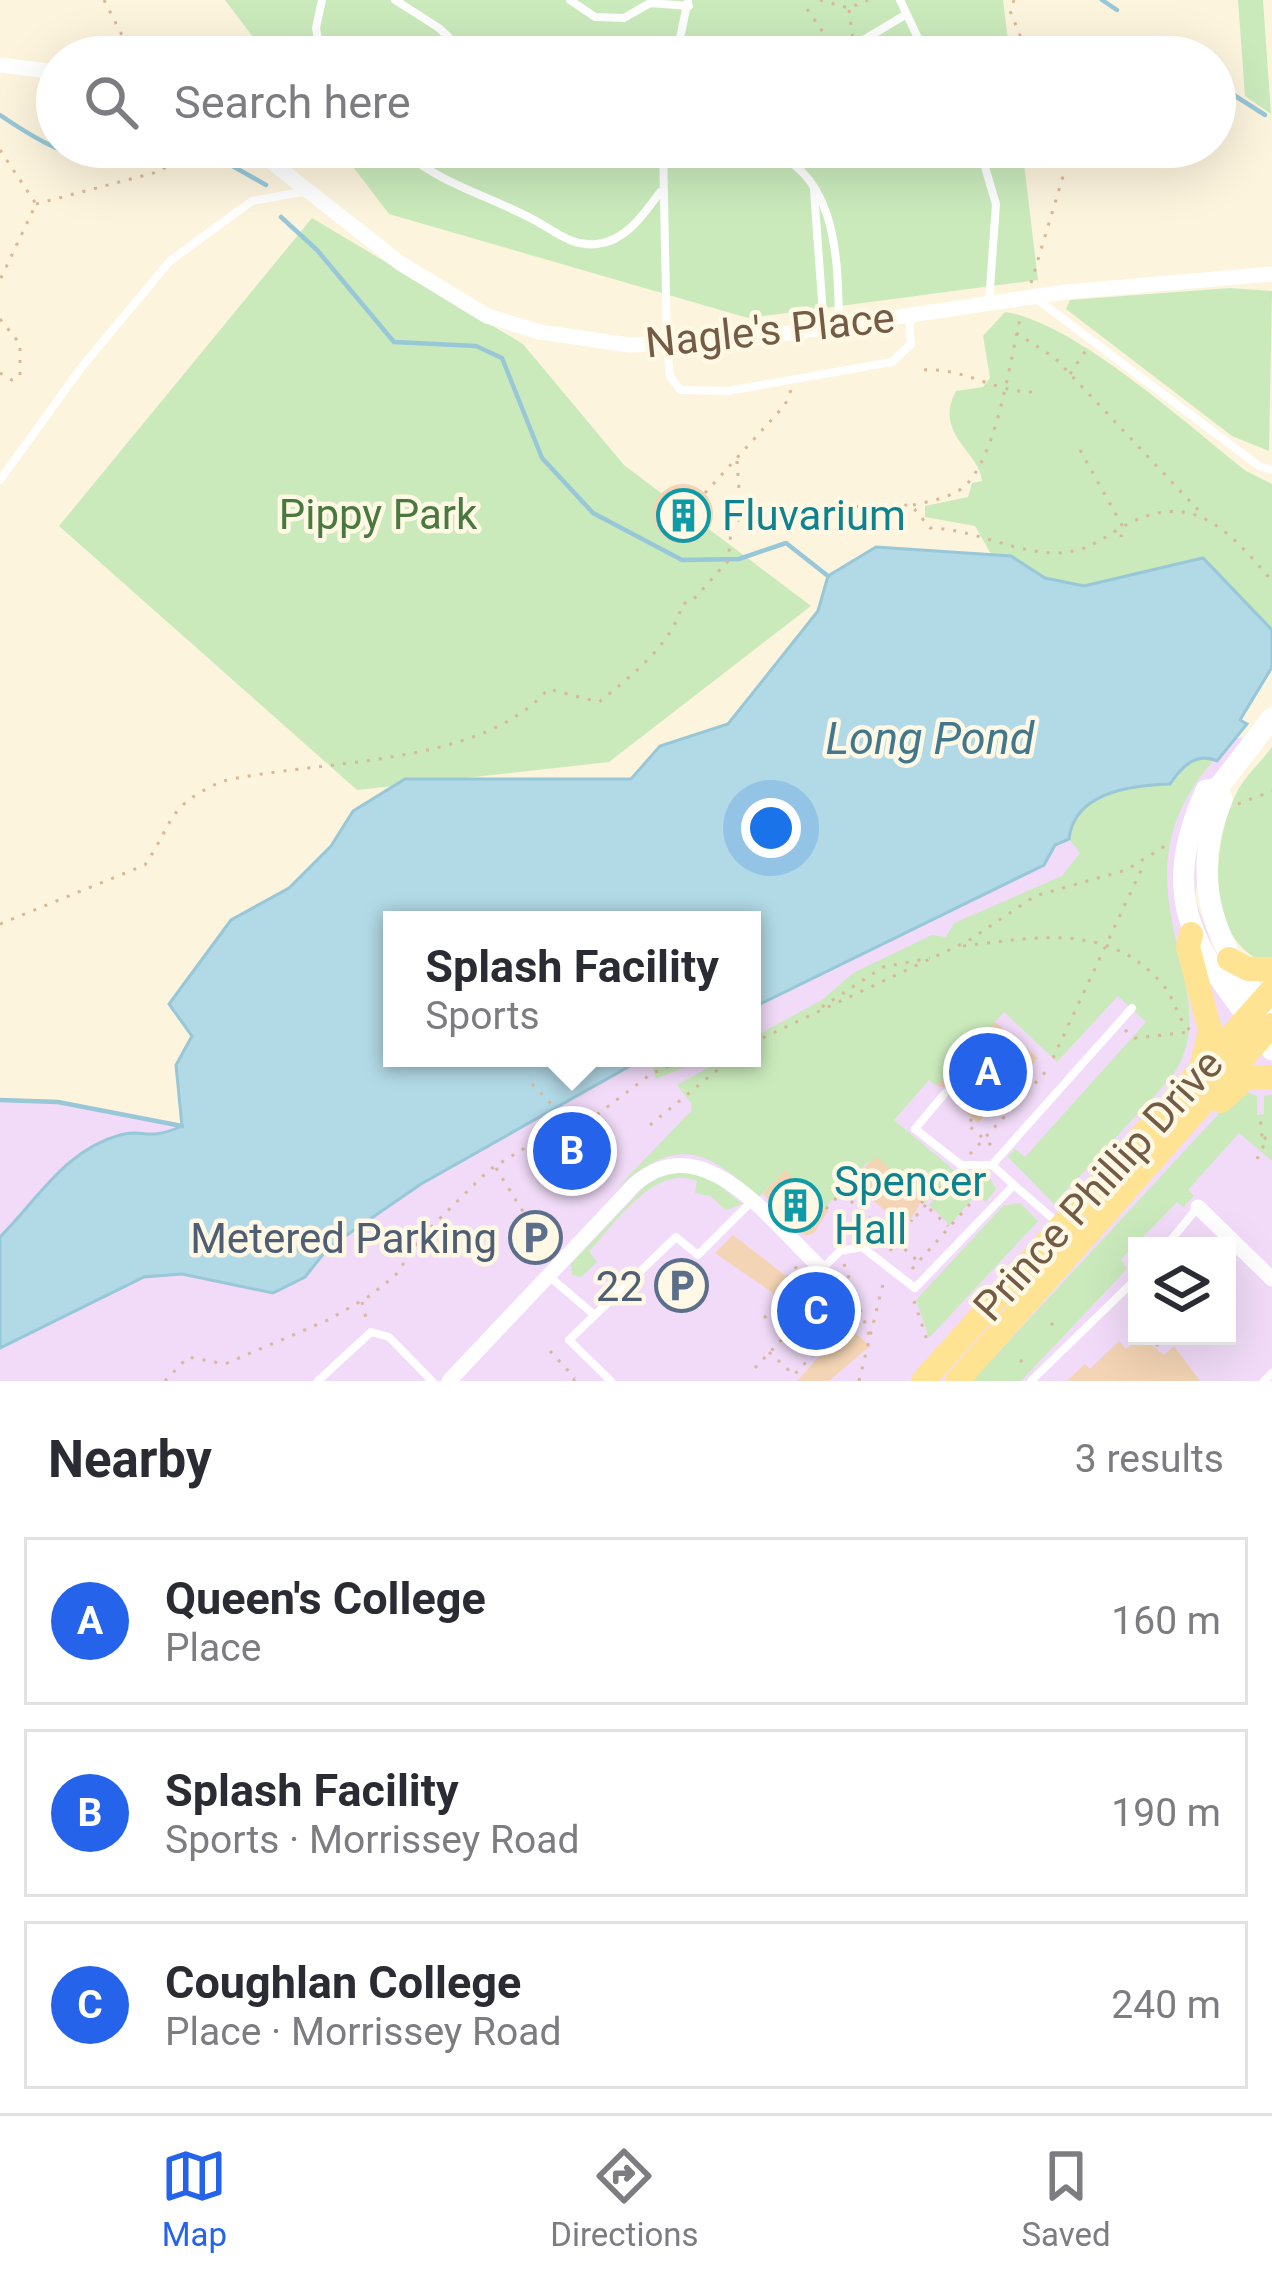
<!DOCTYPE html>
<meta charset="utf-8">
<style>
:root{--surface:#fff;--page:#f2f2f3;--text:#2b2b33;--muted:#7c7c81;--line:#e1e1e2;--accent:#2563eb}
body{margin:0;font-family:Roboto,sans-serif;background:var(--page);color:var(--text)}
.controls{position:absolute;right:36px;bottom:36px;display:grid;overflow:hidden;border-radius:0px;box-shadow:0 12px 48px #0002}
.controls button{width:108px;height:108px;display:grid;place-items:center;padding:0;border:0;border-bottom:3px solid var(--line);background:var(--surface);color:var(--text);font:60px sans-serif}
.you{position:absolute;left:771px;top:828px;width:42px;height:42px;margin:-30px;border:9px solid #fff;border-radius:50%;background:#1a73e8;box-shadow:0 0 0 18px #1a73e833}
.badge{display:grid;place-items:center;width:78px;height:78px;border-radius:50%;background:var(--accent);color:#fff;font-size:39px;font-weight:700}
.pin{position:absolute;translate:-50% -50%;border:6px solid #fff;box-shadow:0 3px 12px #0006}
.popup{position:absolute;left:383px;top:911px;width:378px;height:156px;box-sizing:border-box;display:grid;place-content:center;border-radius:0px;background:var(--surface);filter:drop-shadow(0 3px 9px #0005);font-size:39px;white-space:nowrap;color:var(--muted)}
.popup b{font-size:45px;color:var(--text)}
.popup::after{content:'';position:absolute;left:50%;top:100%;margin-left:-24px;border:24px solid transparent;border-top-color:var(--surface)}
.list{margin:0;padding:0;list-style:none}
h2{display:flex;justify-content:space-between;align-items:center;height:156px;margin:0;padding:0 48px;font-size:51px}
h2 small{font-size:39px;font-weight:400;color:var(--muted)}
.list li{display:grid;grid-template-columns:78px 1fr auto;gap:36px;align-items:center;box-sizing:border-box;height:168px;margin:0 24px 24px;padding:0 24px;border:3px solid var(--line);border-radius:0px}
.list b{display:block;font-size:45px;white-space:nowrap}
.list p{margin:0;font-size:39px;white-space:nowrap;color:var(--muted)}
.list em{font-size:39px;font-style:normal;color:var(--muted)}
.icon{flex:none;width:66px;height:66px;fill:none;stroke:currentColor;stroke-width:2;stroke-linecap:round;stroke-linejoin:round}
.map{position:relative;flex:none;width:1272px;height:1381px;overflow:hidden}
.search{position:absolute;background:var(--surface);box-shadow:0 12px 48px #0002;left:36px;right:36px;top:36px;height:132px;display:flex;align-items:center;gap:30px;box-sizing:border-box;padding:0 42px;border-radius:66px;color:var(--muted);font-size:45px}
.sheet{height:732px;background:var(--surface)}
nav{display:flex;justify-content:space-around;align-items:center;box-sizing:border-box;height:168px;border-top:3px solid var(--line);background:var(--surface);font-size:33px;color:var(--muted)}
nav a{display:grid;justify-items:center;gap:6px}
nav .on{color:var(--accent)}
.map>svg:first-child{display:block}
.education{fill:#f1dbf8;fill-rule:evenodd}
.green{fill:#caeabc}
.water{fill:#b2d9e6;stroke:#98c7d8;stroke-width:3}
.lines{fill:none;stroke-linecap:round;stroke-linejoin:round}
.stream{stroke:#98c7d8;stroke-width:4.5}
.building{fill:#f3d4b4}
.path{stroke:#d7b898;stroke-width:3;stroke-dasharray:3 9;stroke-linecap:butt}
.service{stroke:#fff;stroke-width:8}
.minor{stroke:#fff;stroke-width:15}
.secondary{stroke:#fff;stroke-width:21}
.primary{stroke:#fee393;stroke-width:24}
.labels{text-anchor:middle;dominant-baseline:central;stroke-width:9;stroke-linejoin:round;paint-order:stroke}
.street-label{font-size:42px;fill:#735b46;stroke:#fff8e4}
.park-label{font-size:42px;fill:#49793e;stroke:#fff8e4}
.culture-label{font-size:42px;fill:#0d838f;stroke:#fff8e4;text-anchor:start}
.service-label{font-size:42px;fill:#4e5e75;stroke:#fff8e4;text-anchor:end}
.water-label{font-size:45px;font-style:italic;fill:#42788e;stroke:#fff8e4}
</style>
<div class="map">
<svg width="1272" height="1381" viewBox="0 0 1272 1381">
<rect width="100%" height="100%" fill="#fdf4de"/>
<!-- education -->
<path class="education" d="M876 547 1069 585 1119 582 1272 630V667L1240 720 1247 724 1236 738 1256 737 1204 820 1195 899 1214 949 1272 1031V1381H0V1100L58 1102 182 1126 176 1065 192 1036 169 1004 231 920 289 888 331 846 353 811 405 779 631 778 660 746 728 724 818 611 828 576ZM392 920H752V1058H392ZM1137 1246H1227V1336H1137Z"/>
<!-- green -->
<g class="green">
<polygon points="225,0 1003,0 1010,57 268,57"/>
<polygon points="1238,0 1263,0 1271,114 1245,96"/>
<polygon points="338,147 1022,147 1038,280 748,318 389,214"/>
<polygon points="312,218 523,344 624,465 811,606 609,762 357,790 59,526"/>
<polygon points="1230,288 1272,291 1269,451 1232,436 1066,309 1070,300"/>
<path d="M1005 312C1073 321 1188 425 1246 471L1272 484V630L1203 558C1162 570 1104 596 1061 583 1034 575 1020 557 991 554L975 526 925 517V506L968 497 972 483 982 481C979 451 933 434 956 391L983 387 990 378 983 336Z"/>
<path d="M1272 747V959L1264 962C1204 939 1212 840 1237 792 1245 776 1261 762 1272 747Z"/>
<path d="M1206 757 1215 759C1100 886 1237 990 1170 1079L1054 1204 1008 1157 1015 1149 1025 1157 1146 1022 1118 996 1057 1062 1004 1012 937 1086 929 1080 894 1120 954 1170 925 1203 868 1162 825 1208 785 1171 759 1197C702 1145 675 1137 615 1190L691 1111V1103L677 1085 715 1064 685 1067 656 1079 653 1068 677 1058H752V1038L822 1000 853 973 932 935 946 937 954 923 1062 876 1080 853 1069 839C1075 788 1138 787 1178 777L1184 764Z"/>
<polygon points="1247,1092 1257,1096 1257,1115 1264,1114 1264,1096 1272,1095 1272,1161 1239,1133 1188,1190 1194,1196 1183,1207 1177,1202 1121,1259 1127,1269 1021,1381 972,1381 1236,1095"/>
<path d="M670 1171 704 1173 742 1204 726 1210 710 1196 695 1193 697 1181C654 1163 616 1223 589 1251L597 1262 581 1277 572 1275 571 1264 645 1186Z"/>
<polygon points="957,1172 990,1178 996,1189 986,1202 976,1194 950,1225 929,1205"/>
<polygon points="1020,1203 1038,1221 929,1338 916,1300 1003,1206"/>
</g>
<!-- water -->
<path class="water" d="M876 547 1011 556 1045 578 1084 586 1203 558 1272 630V667L1240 720 1247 724 1217 761C1195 751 1180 769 1170 784 1132 785 1074 792 1069 839L1055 845 1044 865 752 1008V920H392V1058H644L421 1184 328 1248 305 1277 273 1293 182 1274 144 1277 0 1348V1237C38 1199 65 1150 120 1135 143 1128 147 1142 182 1126L176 1065 192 1036 169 1004 231 920 289 888 331 846 353 811 405 779H631L660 746 728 724 818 611 828 576Z"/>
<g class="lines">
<!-- stream -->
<g class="stream">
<polyline points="1102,0 1117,10"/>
<polyline points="1215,83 1265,115"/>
<path d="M0 115C64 158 97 172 173 147"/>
<polyline points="199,147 266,185"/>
<polyline points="281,217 317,250 394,342 476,346 502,358 542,458 593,513 682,560 739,559 786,543 828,576"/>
<polyline points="0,1100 58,1102 182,1126"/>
</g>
</g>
<!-- building -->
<g class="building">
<circle cx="683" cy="514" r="30"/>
<polygon points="995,1022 1038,1058 978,1123 951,1099 951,1088 937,1086"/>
<polygon points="877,1157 923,1198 911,1219 906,1214 898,1222 854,1184 860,1177 857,1173"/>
<polygon points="785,1170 828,1211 814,1233 805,1236 763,1194"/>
<polygon points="733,1235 786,1276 809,1304 815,1297 870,1346 829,1381 797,1381 826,1349 770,1291 715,1253"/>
<polygon points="1140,1336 1164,1355 1174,1346 1200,1381 1067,1381 1085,1364 1090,1369 1119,1341 1126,1349"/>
</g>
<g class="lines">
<!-- path -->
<g class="path">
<polyline points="104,0 125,41 142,57"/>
<polyline points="820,0 849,8 868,0"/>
<polyline points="1014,0 1010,11 1029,57"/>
<polyline points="807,9 834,48"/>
<polyline points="849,10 853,40"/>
<polyline points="822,57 847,38"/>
<polyline points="0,150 36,204 0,280"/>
<polyline points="36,204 161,171 187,147"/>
<polyline points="1031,283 1064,173 1063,147"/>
<polyline points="0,319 20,344 20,376 12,380 0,373"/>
<polyline points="1016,333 1055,358 1201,513"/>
<path d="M924 370C964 367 997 394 1038 392"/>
<polyline points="1070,374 1088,347"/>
<polyline points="1080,450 1123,527 1121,537"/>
<polyline points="737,461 741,517"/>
<polyline points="705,493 785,405 791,390"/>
<path d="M913 505C930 501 952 498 966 485 998 452 1010 359 1021 315"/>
<polyline points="1238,804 1272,791"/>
<path d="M0 924 145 865C175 820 166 806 223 781 321 759 481 767 548 689L599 702C629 678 674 643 682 604L692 601 728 561 732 521 836 507 911 505 930 528C974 529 1014 553 1057 553 1083 552 1096 543 1117 530 1190 486 1226 527 1272 581"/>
<path d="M963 946C1037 937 1110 922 1163 985 1176 1000 1176 1019 1192 1032"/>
<polyline points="822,1007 883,967 930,958"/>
<polyline points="1125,1030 1135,1038 1190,1032"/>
<polyline points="752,1043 968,941 1035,896 1126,870 1170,843"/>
<polyline points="1053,1058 1144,864"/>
<polyline points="532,1084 555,1108"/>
<polyline points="972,1119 967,1124 992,1146"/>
<polyline points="650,1125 732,1058"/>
<polyline points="578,1129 651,1074 677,1062 722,1058"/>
<polyline points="1264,1137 1272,1145"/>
<polyline points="970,1154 1050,1067"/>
<polyline points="1257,1159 1263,1147 1260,1115"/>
<polyline points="496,1168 527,1218"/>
<polyline points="842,1193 919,1262"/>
<polyline points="921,1201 948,1226"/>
<polyline points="826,1209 858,1175"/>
<polyline points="916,1216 954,1172"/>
<polyline points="884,1229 893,1219"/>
<polyline points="890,1251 912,1220"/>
<polyline points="844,1264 871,1340"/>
<polyline points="912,1269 978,1195"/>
<polyline points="787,1278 798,1265"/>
<polyline points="914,1301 928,1343"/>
<polyline points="362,1302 367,1322"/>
<polyline points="764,1316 810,1352"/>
<polyline points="1051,1323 1057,1329"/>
<polyline points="777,1326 799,1301"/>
<polyline points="1185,1336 1188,1339"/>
<polyline points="1156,1346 1166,1336"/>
<polyline points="550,1351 575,1378"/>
<polyline points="769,1352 794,1375 838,1328"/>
<polyline points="1020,1360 1026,1365"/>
<polyline points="755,1368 786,1335"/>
<polyline points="165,1381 188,1357 225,1364 328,1320 368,1297 395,1276 423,1235 489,1170 565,1123 611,1162"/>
<polyline points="573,1381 578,1376"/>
<polyline points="859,1381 884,1280"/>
</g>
<!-- service -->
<g class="service">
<polyline points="395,0 439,28 469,57"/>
<polyline points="570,0 595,17 624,18 650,3 689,6"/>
<polyline points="900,0 927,57"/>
<polyline points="865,39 905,15"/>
<polyline points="321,57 316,28 322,0"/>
<polyline points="676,57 688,0"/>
<path d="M396 147C446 187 484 193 536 221 556 232 572 247 597 244 626 241 644 214 660 192"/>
<polyline points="663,147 667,345 670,377 681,390 728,391 892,362 911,344 909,318"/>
<path d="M752 147C838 161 838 258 839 325"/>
<polyline points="979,147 996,204 989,303"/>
<polyline points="814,190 824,329"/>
<polyline points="1034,297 1259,466 1272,470"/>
<polyline points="0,480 81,368 170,261 252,201 302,192"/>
<polyline points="945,1093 915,1129 961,1165 992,1165 1014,1185"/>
<polyline points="992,1165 1132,1008"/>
<polyline points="1166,1246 1198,1207"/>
<polyline points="823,1268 840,1251 862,1247 915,1288 1014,1185 1058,1223"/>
<polyline points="550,1277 592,1313"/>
<polyline points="318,1381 371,1332 389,1337 432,1381"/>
<polyline points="611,1381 569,1340 676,1237 698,1255 750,1203"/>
<polyline points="1031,1381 1137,1278"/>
<polyline points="1264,1381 1272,1373"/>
</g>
<!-- minor -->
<g class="minor">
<polyline points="0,65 57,72"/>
<polyline points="252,147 400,263 487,316 540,332 629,345 735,341 1066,292 1272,274"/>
<polyline points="1198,1207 1272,1279"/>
<path d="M449 1381 635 1184C705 1124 773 1225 822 1269"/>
</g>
<!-- secondary -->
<g class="secondary">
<path d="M1272 718 1218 788 1206 790C1152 911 1204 956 1272 1050"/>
<path d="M1218 788 1222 800C1187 881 1217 949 1269 1013"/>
</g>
<!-- primary -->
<g class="primary">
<polyline points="1191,934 1188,947 1210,1030 1202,1064"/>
<polyline points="1229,959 1248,969 1272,969"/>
<polyline points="1221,1101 1246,1078 1272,1077"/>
<polyline points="923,1381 1272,990"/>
<polyline points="957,1381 1272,1025"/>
</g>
</g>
<!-- icons -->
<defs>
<symbol id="building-ring" viewBox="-11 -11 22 22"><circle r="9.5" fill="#fff8e4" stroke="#0f9aa8" stroke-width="1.5"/><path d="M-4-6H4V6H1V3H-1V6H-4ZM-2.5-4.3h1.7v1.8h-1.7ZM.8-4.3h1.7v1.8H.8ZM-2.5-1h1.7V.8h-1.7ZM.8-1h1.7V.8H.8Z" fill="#0f9aa8"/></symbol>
<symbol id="parking-ring" viewBox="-11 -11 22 22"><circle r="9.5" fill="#fff8e4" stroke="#5c6f8a" stroke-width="1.5"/><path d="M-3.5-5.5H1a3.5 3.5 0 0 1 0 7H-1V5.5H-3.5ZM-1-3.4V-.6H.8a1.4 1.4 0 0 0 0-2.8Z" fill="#5c6f8a"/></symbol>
</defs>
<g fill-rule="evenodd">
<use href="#building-ring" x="654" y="486" width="59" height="59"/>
<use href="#building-ring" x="766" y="1176" width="59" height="59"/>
<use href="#parking-ring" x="506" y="1208" width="59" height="59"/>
<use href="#parking-ring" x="652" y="1256" width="59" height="59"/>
</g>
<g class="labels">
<!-- street labels -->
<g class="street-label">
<text transform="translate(770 330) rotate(-6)">Nagle's Place</text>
<text transform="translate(1098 1185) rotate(-48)">Prince Phillip Drive</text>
</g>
<!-- park labels -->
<g class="park-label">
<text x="378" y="514">Pippy Park</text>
</g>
<!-- culture labels -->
<g class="culture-label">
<text x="722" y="515">Fluvarium</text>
<text x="834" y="1181">Spencer<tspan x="834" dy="48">Hall</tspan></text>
</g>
<!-- service labels -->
<g class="service-label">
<text x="497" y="1238">Metered Parking</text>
<text x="643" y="1286">22</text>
</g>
<!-- water labels -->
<g class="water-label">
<text x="930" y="738">Long Pond</text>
</g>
</g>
</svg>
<div class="controls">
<button><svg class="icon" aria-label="layers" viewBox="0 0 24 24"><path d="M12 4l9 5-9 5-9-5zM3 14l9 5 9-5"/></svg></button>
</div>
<div class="you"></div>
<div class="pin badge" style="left:988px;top:1072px">A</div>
<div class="pin badge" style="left:572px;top:1151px">B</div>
<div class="popup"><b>Splash Facility</b>Sports</div>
<div class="pin badge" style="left:816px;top:1311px">C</div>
<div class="search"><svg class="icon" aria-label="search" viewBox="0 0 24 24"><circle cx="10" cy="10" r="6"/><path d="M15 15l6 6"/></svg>Search here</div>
</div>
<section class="sheet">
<h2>Nearby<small>3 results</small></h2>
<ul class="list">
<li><span class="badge">A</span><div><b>Queen's College</b><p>Place</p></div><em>160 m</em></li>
<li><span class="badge">B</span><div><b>Splash Facility</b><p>Sports · Morrissey Road</p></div><em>190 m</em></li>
<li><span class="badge">C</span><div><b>Coughlan College</b><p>Place · Morrissey Road</p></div><em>240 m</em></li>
</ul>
</section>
<nav>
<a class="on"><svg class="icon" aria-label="map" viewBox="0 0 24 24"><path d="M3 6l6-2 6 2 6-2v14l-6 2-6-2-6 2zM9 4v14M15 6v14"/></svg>Map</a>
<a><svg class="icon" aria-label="directions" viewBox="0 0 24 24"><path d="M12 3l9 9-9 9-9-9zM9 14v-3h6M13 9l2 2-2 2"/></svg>Directions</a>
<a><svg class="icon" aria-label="saved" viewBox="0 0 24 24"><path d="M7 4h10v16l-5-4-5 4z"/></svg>Saved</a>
</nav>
